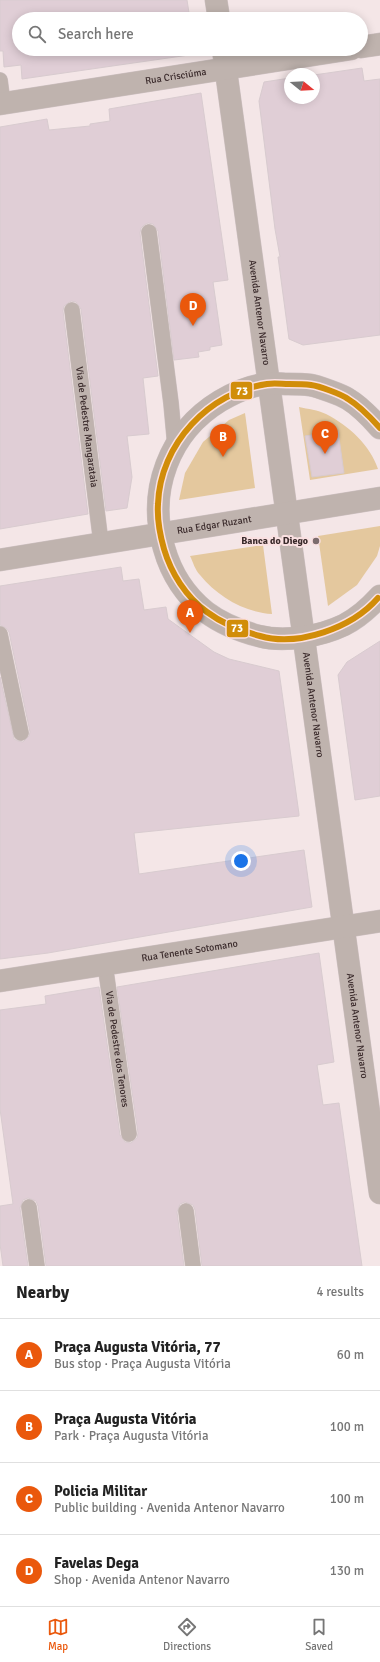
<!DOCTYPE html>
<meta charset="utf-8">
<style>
:root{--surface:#fff;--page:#f6f6f6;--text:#222;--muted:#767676;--line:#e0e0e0;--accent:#ea580c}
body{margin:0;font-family:Signika,sans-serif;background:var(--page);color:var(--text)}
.compass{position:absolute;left:284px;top:68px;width:36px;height:36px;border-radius:50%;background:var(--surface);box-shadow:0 2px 10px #0003;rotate:108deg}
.you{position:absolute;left:241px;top:861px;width:14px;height:14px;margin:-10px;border:3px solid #fff;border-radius:50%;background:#1a73e8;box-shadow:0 0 0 6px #1a73e833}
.badge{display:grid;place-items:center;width:26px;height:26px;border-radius:50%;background:var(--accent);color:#fff;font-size:13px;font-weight:700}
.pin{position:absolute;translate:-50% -33px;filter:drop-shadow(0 1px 2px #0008)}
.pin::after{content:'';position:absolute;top:21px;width:14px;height:12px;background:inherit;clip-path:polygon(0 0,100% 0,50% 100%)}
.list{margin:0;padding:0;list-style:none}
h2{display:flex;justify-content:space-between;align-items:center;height:52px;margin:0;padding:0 16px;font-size:17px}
h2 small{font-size:13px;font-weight:400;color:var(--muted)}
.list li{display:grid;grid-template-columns:26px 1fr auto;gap:12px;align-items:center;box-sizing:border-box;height:72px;padding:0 16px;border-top:1px solid var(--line)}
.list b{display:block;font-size:15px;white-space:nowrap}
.list p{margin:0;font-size:13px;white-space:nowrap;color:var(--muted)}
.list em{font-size:13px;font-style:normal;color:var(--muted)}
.icon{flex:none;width:22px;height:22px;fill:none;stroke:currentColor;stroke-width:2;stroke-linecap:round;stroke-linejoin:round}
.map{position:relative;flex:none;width:380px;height:1266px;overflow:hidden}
.search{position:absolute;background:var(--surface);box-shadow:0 2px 10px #0003;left:12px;right:12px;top:12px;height:44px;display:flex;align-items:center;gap:10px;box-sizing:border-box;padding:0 14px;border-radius:22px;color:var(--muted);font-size:15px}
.sheet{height:340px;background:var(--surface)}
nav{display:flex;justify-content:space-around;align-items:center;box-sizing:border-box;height:56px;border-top:1px solid var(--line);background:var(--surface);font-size:11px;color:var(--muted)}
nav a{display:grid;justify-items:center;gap:2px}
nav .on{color:var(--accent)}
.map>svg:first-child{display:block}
.green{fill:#e4c89e}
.building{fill:#e0ced6;stroke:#d8cbcf}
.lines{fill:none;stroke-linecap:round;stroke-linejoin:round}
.lane-casing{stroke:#cec1c2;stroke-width:16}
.street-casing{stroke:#cec1c2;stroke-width:23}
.lane{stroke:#bfb3ae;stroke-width:15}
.street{stroke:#bfb3ae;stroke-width:22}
.bus-1-casing{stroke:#fae0e1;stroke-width:9}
.bus-1{stroke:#d18d09;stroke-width:6}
.poi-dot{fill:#7b6c6d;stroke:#fae0e1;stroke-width:1.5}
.labels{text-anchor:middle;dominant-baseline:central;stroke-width:4;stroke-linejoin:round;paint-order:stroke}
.street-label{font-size:10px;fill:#3a2a2b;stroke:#fae0e1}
.poi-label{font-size:10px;font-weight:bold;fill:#3a2a2b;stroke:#fae0e1;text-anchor:end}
.line-badge{stroke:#fae0e1;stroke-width:1.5}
.badge-label{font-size:11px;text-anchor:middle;font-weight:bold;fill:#fff}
</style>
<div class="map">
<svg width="380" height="1266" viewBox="0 0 380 1266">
<rect width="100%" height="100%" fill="#f4e6e7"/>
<!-- green -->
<g class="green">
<path d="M299 407C308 409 318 410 326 414 349 426 370 445 378 469L310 480Z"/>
<polygon points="245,413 255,488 179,500 185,473 203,442 229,420"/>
<polygon points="380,526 380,546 377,556 357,585 328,606 318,536"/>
<path d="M263 545 272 614C244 612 218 597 200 575 195 570 193 562 190 556Z"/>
</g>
<!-- building -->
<g class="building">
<polygon points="0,0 187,0 190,19 19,19 19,49 192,49 189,55 22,79 21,65 4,67 3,51 0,51"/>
<polygon points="362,68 364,81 380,79 380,335 303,345 289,339 278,257 280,257 275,229 259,101 264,82 290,78 290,98 314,98 314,75"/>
<polygon points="201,93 228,280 213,282 222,345 210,347 210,350 198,352 199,357 174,360 158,231 153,224 148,223 144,225 141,228 140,233 158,376 143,378 149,434 127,436 132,477 127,508 106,511 81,309 76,302 71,301 64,306 63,311 88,514 0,529 0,127 47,119 49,130 90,126 90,124 110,121 109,109"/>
<polygon points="338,431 344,473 312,477 305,436"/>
<polygon points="121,567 123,581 139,579 144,610 166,607 168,619 214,652 229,659 279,671 299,814 299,816 134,833 139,874 304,850 312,907 48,953 0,959 0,677 14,739 18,741 23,742 29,736 30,732 9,632 6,628 0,625 0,586"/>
<polygon points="380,641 380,796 355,800 338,675 347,662"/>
<polygon points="319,953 334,1062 317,1065 323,1105 339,1103 362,1266 202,1266 195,1210 193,1205 185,1202 180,1204 177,1212 184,1266 46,1266 38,1206 36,1201 28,1198 23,1200 20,1208 28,1266 3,1266 0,1244 0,1206 13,1204 0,1109 0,1010 46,1004 45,996 99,987 120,1135 125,1142 131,1143 137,1138 138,1133 117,987"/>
</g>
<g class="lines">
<defs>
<g id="lane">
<polyline points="0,80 3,103"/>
<polyline points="149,232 171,403 175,446"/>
<path id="s1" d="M72 310 101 543"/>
<polyline points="0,634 21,733"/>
<path id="s2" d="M105 964 129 1134"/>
<polyline points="29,1207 37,1266"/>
<polyline points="186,1211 193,1266"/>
</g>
<g id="street">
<polyline points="216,0 219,19"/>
<polyline points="361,47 380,44"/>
<path id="s3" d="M223 49 380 1193"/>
<path id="s4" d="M0 104 351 49"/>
<path d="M380 428C372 419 358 405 348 399 342 395 317 386 310 385 303 384 295 384 288 384 282 384 276 383 270 384 252 384 235 392 220 401 169 432 147 491 164 548 171 573 186 596 206 612 222 624 240 631 259 636 285 643 321 636 344 625 358 618 370 607 380 596"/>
<path id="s5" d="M0 560 380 498"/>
<path id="s6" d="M0 981 380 921"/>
</g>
</defs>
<!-- lane casing -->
<use href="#lane" class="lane-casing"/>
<!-- street casing -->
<use href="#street" class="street-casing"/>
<!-- lane -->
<use href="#lane" class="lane"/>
<!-- street -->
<use href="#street" class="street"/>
<defs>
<path id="bus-1" d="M378 598C352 628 298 647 260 636 241 631 223 624 207 612 186 597 171 573 164 549 160 535 157 519 158 504 160 444 209 392 267 384 274 383 282 384 289 384 296 384 304 384 311 385 319 386 341 394 348 399 358 405 372 419 380 428"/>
</defs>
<!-- bus-1 casing -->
<use href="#bus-1" class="bus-1-casing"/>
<!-- bus-1 -->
<use href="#bus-1" class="bus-1"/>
</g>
<!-- markers -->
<circle class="poi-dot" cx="316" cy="541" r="4"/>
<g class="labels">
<!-- street labels -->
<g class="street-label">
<text stroke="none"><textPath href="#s4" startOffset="178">Rua Crisciúma</textPath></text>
<text stroke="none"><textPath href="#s3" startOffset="266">Avenida Antenor Navarro</textPath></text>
<text stroke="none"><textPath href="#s1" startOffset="118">Via de Pedestre Mangarataia</textPath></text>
<text stroke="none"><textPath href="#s5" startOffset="217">Rua Edgar Ruzant</textPath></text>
<text stroke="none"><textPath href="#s3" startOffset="662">Avenida Antenor Navarro</textPath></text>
<text stroke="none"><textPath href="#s6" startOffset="192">Rua Tenente Sotomano</textPath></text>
<text stroke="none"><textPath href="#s3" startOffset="986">Avenida Antenor Navarro</textPath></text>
<text stroke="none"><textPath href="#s2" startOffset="86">Via de Pedestre dos Tenores</textPath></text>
</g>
<!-- poi labels -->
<g class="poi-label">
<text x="308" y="541">Banca do Diego</text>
</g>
</g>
<g class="line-badge">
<rect x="230" y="381" width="23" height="19" rx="4" fill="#d18d09"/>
<rect x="226" y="619" width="23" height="19" rx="4" fill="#d18d09"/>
</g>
<g class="badge-label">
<text x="242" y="395">73</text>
<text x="237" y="632">73</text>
</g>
</svg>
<svg class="compass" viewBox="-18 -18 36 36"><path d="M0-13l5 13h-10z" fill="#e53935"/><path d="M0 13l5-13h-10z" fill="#767676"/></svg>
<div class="you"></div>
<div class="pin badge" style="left:190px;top:633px">A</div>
<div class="pin badge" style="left:223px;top:457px">B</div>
<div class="pin badge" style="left:325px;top:454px">C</div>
<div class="pin badge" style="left:193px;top:326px">D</div>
<div class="search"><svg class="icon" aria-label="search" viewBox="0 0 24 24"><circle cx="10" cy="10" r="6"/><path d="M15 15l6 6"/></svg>Search here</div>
</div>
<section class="sheet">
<h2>Nearby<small>4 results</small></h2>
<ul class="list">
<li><span class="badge">A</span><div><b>Praça Augusta Vitória, 77</b><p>Bus stop · Praça Augusta Vitória</p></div><em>60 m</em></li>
<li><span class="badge">B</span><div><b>Praça Augusta Vitória</b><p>Park · Praça Augusta Vitória</p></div><em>100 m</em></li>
<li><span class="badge">C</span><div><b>Policia Militar</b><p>Public building · Avenida Antenor Navarro</p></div><em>100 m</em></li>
<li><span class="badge">D</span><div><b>Favelas Dega</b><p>Shop · Avenida Antenor Navarro</p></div><em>130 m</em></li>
</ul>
</section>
<nav>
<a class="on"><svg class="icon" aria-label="map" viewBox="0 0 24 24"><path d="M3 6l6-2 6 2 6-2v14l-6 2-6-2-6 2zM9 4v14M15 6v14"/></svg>Map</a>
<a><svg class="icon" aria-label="directions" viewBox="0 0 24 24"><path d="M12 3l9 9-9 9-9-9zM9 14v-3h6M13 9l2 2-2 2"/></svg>Directions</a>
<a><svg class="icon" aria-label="saved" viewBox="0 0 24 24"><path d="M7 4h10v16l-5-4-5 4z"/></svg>Saved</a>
</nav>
